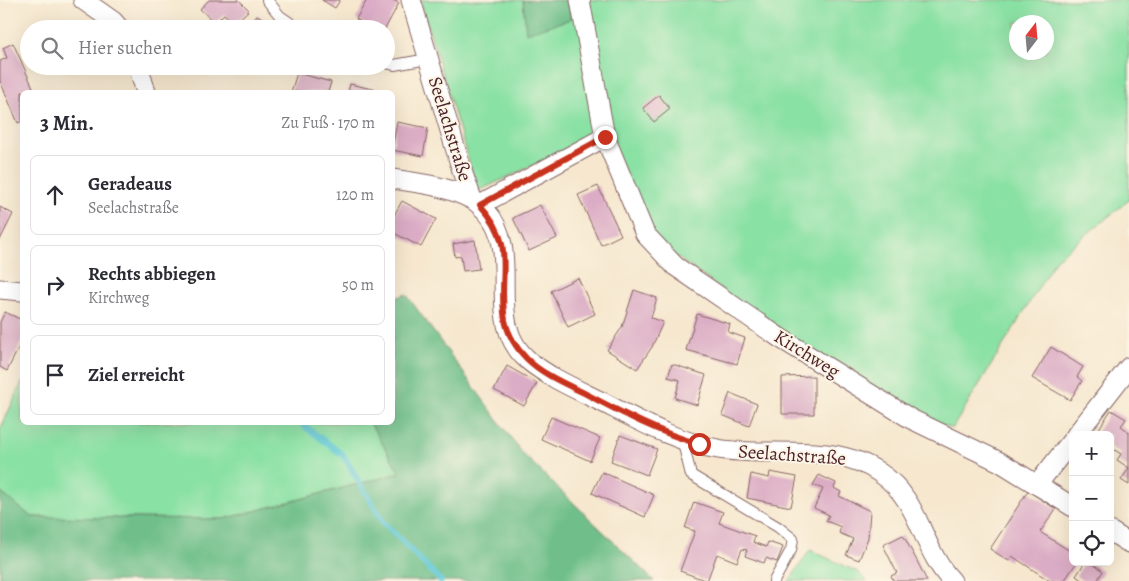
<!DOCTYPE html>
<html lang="de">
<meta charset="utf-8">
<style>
:root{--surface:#fff;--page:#f7f7f7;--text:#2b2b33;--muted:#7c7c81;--line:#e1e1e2}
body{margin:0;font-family:Alegreya,serif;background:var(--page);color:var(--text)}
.controls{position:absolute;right:15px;bottom:15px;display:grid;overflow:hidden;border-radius:8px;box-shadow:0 5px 20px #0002}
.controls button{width:45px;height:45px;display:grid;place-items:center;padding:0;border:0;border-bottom:1px solid var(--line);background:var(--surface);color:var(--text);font:25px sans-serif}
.compass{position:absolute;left:1009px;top:15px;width:45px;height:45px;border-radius:50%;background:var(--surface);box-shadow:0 5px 20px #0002;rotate:16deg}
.stop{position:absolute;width:15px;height:15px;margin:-11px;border:4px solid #c8321e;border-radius:50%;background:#fff}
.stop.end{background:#c8321e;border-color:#fff;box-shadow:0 1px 5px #0008}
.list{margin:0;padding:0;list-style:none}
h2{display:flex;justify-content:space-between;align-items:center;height:65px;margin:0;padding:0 20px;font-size:21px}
h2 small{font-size:16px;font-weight:400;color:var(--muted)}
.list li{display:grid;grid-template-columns:32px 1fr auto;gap:15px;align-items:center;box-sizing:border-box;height:80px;margin:0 10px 10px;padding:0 10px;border:1px solid var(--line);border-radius:8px}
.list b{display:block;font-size:19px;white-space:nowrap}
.list p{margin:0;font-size:16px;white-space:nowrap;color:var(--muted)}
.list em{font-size:16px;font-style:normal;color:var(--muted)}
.icon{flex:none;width:28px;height:28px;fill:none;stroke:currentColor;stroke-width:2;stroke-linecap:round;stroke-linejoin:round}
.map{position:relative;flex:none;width:1129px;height:581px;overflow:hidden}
.search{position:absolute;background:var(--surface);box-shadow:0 5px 20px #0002;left:20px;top:20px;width:375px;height:55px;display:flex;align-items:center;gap:12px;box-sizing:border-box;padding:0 18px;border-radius:28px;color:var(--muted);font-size:19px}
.panel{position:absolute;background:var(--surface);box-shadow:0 5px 20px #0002;left:20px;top:90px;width:375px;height:335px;border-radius:8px}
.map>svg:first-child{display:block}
.green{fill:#8ae1a4;stroke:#6a8068;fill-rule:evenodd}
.forest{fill:#6fbf8a;stroke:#5c6f5a}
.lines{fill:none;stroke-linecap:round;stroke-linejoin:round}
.stream{stroke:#5dc8d6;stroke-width:6}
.building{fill:#dbacc5}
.service-casing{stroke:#866564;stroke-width:12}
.minor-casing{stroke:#866564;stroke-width:21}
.service{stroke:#fff;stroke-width:10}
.minor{stroke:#fff;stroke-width:19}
.route{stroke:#c8321e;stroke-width:6}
.labels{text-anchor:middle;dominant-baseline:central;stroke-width:4;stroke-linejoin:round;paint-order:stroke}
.street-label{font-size:19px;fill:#4a1f2b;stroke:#fcf5e5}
</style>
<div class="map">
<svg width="1129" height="581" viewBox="0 0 1129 581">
<rect width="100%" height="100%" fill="#fcf5e5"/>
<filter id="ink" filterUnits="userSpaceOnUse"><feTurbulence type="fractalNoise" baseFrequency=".02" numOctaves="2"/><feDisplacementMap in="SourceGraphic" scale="10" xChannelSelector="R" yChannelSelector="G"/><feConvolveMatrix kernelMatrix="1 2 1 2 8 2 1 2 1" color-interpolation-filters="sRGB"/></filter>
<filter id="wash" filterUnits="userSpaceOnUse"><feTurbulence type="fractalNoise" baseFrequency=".0096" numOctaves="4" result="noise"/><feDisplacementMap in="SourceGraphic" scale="20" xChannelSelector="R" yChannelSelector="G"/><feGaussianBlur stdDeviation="1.12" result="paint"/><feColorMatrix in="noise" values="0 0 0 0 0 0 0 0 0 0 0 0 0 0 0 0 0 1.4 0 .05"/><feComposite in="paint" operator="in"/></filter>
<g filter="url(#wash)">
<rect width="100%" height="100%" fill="#f6e7ce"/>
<!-- green -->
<g class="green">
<path d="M420 0H523L526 32 570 19V0H1129V200L1056 259 952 429 842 377 645 234 600 134 478 191ZM1016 22H1046V52H1016Z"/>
<polygon points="22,382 22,422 370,423 400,473 224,519 31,517 0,492 0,430"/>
<polygon points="810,550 858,572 867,581 789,581"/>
</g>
<!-- forest -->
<g class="forest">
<polygon points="523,0 570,0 571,19 526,33"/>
<polygon points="406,294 522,453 654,581 0,581 0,492 32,517 224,519 400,473 370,423 392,422 393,299"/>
</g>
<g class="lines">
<!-- stream -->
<polyline class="stream" points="299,422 343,455 383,522 441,581"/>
</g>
<g id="blocks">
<!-- building -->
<g class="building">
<polygon points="209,0 239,0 249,10 234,24 224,14 215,23 200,9"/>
<polygon points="322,0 340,0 335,8"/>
<polygon points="367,0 393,0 399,3 385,29 373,29 356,19"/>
<polygon points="257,15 272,24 278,29 248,29"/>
<polygon points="13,43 35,92 22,92 22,121 18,123 0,81 0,61 7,58 3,48"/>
<polygon points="297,73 331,82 328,92 291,92"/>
<polygon points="350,84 386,92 348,92"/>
<polygon points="659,95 670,109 654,122 643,108"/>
<polygon points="397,122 428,128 423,156 392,150"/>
<polygon points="598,186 621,235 601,245 578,195"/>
<polygon points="402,201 436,219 421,247 392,232 392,219"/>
<polygon points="540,205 557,238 529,251 513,218"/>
<polygon points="0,207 13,214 0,240"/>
<polygon points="475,240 479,269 463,271 461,256 455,257 453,244"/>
<polygon points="578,278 595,314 568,327 551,291"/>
<polygon points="634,290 657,298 651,318 663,322 652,347 637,369 607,350 622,327"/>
<polygon points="5,312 22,320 22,341 7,371 0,367 0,322"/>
<polygon points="697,314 730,324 728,332 745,338 737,364 686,350"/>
<polygon points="1051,347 1083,367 1077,377 1082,381 1070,400 1032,378"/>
<polygon points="672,364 706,375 697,405 675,398 680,380 668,377"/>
<polygon points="507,366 537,383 524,406 494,390"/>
<polygon points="814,376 814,414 782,414 782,377"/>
<polygon points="730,393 757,404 749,426 722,415"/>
<polygon points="1111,410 1126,419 1121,426 1129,432 1129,485 1121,480 1129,468 1117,460 1121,454 1110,447 1110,435 1095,435"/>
<polygon points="551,417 600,438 590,461 541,439"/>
<polygon points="620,435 657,449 647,475 611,461"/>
<polygon points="602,472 654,495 645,517 592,493"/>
<polygon points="770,472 797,477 791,507 747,498 751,474 769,478"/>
<polygon points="819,475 836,483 834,488 841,492 839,496 870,511 868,538 859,560 846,555 853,539 839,533 841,527 826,521 829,515 814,508 823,489 813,485"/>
<polygon points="1028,491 1056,509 1040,532 1073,553 1073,562 1077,562 1064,581 1050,581 1012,556 1009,561 990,549"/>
<polygon points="694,502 723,512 719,523 755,536 753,542 766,547 768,542 783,547 777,562 766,558 764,563 745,556 747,550 742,549 737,562 717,554 707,581 680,571 695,531 685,528"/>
<polygon points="903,535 916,559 927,581 894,581 891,576 897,573 883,545"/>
<polygon points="1085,562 1090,562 1103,571 1097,581 1083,581 1076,576"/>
</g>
</g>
</g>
<g filter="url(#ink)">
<use href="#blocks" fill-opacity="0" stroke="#866564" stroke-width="1"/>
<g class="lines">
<defs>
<g id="service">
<polyline points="267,0 280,16 299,29"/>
<polyline points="386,63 394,65 428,59"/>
<polyline points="682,439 691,475 778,527 793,539 791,550 774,581"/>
</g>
<g id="minor">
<polyline points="83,0 113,21 120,29"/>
<polyline points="411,0 463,174 472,199"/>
<polyline points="580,0 605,137 645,234 675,266 780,338 911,419 1000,462 1073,507"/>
<polyline points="138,66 146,92"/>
<path d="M392 179C419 183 447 186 471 199 477 201 481 207 486 211 525 254 481 322 529 361 550 378 576 389 600 401 638 420 676 442 718 449 770 458 835 441 880 473 922 501 920 548 952 581"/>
<polyline points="480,205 605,137"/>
<polyline points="0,289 22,291"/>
<polyline points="1076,435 1129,367"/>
<polyline points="1037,485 1073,439"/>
<polyline points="1110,531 1129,543"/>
</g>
</defs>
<!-- service casing -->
<use href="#service" class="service-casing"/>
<!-- minor casing -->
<use href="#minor" class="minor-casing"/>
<!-- service -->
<use href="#service" class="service"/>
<!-- minor -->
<use href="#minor" class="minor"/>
</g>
</g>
<g class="lines" filter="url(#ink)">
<!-- route -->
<path class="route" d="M605 137 480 205C518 245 497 274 505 320 508 335 516 348 527 359 543 375 568 385 588 395 624 414 660 433 699 444"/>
</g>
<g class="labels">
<!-- street labels -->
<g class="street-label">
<text transform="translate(450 129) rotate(73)">Seelachstraße</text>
<text transform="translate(807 354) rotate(32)">Kirchweg</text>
<text transform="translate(792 455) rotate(4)">Seelachstraße</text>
</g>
</g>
</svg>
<div class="controls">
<button>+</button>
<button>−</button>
<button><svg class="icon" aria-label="locate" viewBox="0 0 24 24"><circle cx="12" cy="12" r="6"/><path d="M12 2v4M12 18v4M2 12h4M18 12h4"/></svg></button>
</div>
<svg class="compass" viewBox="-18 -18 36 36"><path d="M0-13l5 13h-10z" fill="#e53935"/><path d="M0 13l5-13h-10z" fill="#7c7c81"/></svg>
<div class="stop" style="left:699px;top:444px"></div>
<div class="stop end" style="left:605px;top:137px"></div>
<div class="search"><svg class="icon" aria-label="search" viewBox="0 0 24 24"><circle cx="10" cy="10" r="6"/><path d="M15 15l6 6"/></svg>Hier suchen</div>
<section class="panel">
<h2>3 Min.<small>Zu Fuß · 170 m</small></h2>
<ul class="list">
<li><svg class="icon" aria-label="ahead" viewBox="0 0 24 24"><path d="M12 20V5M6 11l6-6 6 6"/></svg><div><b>Geradeaus</b><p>Seelachstraße</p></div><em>120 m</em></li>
<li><svg class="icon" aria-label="right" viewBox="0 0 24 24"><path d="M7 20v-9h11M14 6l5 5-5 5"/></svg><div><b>Rechts abbiegen</b><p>Kirchweg</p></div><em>50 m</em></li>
<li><svg class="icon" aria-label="arrive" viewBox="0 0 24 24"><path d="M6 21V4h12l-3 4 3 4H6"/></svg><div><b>Ziel erreicht</b></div></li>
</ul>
</section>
</div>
